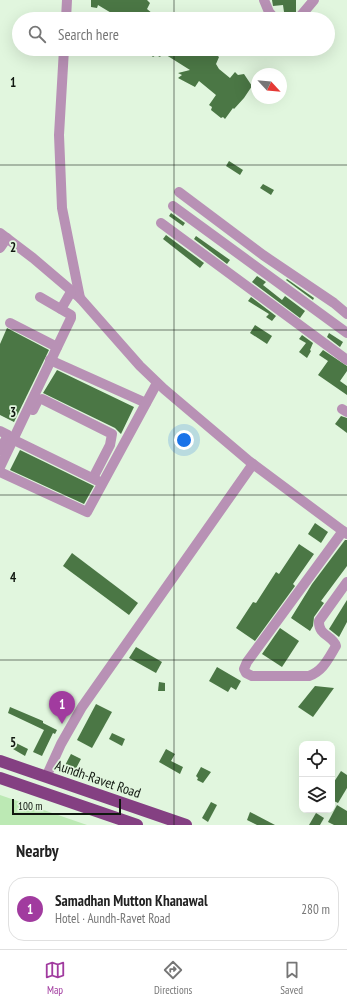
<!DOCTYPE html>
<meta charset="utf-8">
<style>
:root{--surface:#fff;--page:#f6f6f6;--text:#222;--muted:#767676;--line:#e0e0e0;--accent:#a13b9f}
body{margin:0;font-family:"PT Sans Narrow",sans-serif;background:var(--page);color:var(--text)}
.controls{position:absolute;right:12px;bottom:12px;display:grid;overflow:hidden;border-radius:8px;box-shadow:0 4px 16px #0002}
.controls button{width:36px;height:36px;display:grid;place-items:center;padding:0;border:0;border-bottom:1px solid var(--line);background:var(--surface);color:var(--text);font:20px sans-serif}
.compass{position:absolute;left:251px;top:68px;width:36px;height:36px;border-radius:50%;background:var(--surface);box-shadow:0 4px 16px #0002;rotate:116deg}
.scale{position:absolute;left:12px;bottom:10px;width:109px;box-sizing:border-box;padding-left:4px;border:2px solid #10170f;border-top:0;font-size:11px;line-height:14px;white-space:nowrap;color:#10170f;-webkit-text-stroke:3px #e1f6de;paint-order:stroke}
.you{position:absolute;left:184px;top:440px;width:14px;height:14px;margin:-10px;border:3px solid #fff;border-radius:50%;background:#1a73e8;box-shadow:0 0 0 6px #1a73e833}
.badge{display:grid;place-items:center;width:26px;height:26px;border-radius:50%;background:var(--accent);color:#fff;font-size:13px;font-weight:700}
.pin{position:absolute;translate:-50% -33px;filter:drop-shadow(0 1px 2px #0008)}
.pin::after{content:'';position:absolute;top:21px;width:14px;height:12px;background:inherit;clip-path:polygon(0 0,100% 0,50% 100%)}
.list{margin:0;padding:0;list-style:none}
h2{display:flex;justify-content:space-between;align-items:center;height:52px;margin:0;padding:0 16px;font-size:17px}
h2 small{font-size:13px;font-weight:400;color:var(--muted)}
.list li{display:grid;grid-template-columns:26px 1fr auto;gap:12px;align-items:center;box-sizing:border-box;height:64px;margin:0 8px 8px;padding:0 8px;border:1px solid var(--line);border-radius:16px}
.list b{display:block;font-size:15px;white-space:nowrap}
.list p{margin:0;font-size:13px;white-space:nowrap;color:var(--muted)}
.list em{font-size:13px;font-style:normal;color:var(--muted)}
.icon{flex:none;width:22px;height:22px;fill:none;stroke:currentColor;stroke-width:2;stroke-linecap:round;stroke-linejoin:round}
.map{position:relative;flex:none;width:347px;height:825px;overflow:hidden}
.search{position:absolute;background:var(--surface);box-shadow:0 4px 16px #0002;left:12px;right:12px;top:12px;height:44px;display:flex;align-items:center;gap:10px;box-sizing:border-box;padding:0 14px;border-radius:22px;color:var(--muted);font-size:15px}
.sheet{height:124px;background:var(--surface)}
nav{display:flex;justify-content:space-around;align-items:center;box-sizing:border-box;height:56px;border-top:1px solid var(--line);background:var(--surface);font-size:11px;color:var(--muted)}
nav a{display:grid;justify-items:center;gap:2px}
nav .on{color:var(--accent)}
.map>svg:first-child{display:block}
.green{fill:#bce9b4}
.building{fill:#4b7745}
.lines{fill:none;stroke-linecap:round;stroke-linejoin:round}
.minor{stroke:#b891b5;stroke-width:10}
.major{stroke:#844082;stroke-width:12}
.grid{fill:none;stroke:#10170f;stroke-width:1;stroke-opacity:0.55}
.labels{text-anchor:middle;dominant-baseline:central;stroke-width:3.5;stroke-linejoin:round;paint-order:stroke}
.street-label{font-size:14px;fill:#10170f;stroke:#e1f6de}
.grid-label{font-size:13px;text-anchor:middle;font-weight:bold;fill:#10170f;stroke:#e1f6de;stroke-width:3.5;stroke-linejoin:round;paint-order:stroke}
</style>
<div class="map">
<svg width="347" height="825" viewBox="0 0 347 825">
<rect width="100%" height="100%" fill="#e1f6de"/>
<!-- green -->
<polygon class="green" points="0,795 87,825 0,825"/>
<!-- building -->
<g class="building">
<polygon points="91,0 147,0 150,3 147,9 159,19 110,19 113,14 98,5 97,8 91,7"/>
<polygon points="272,0 296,0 296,12 292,19 285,19 283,5 273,6"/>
<polygon points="144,49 210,49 219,57 216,64 219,69 230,78 235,72 238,75 244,74 252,86 244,98 234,109 233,108 225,119 223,117 221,118 211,110 212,107 209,105 216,95 199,81 195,87 178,78 182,75 178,73 190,70 163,53 160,57 156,55 153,57"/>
<polygon points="229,161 243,170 240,175 226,166"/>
<polygon points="263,184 274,190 271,195 260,188"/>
<polygon points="171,213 185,223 183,226 169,216"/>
<polygon points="166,235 204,263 200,268 163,239"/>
<polygon points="196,236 230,260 227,264 194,239"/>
<polygon points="257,276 266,282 263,285 282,300 285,296 305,311 300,318 252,282"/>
<polygon points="287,279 314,298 313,300 286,280"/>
<polygon points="251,297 276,316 272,321 266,317 269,314 248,301"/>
<polygon points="255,325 272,336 267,344 250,333"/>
<polygon points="7,328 49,350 14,422 0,415 0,344"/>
<polygon points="329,333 343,342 340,347 327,337"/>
<polygon points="302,335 313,343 310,350 311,351 307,358 299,352 306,343 299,339"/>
<polygon points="323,350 347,366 347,371 340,381 347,386 347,395 318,375 328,361 319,355"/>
<polygon points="57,370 134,407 121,434 115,428 43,393"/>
<polygon points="341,416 347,418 347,433 335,424"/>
<polygon points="20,450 94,486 84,504 10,470"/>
<polygon points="315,523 328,532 321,543 308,534"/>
<polygon points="345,540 347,540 347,566 321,601 324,603 314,617 313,626 310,631 291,618 312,584"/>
<polygon points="299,544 314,554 293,584 295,586 255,641 236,628 253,602 256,603 276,572 279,574"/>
<polygon points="72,553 138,603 129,615 63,566"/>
<polygon points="347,600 347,622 339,637 329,629"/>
<polygon points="280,628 299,641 282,667 262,654"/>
<polygon points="136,647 162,662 156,673 129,658"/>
<polygon points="217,667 241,681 236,690 231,687 228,692 209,681"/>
<polygon points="159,682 165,683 165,691 158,691"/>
<polygon points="315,686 334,688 313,717 298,707"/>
<polygon points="96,704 112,712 92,748 77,740"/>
<polygon points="10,707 43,721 43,723 57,730 55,734 53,733 42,756 33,752 44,730 8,713"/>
<polygon points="112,733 125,739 122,746 109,739"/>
<polygon points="16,743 28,749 25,756 13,749"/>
<polygon points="166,749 175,754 171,761 183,767 180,774 159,762"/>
<polygon points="71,754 81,759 73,774 63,769"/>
<polygon points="201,767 211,772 203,783 197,780 198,778 196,776"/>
<polygon points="341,771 347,775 347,788 338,803 332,800 332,785"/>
<polygon points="211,802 217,805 208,822 202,818"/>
<polygon points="337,805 347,811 347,825 334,825 328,822"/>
<polygon points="250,812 275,825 257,825 247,820"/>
<polygon points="316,813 324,818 320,825 309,825"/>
</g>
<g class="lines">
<!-- minor -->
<g class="minor">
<polyline points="264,0 269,12 275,19"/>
<polyline points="66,19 67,0"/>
<polyline points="298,19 314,0"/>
<polyline points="64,49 59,135 62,208 80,298"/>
<polyline points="179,192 263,255 334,303 347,314"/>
<polyline points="173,206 347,333"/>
<polyline points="161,223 347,360"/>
<polyline points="0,233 33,258 80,298 140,366 164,389 249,461 347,534"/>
<polyline points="0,248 7,238"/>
<polyline points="61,309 71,292"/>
<polyline points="10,323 57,347"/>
<polyline points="50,360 146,403"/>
<polyline points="342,409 347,412"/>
<polyline points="33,410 38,400 42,399 112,434 110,445 93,478"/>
<polyline points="0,431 8,435 0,450"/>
<polyline points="14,440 98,481"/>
<polyline points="0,467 71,318 71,315 40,297"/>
<polyline points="0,472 87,512 157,383"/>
<path d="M343 531 247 662 244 669 246 673 252 676H309C323 671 328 659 336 646 333 635 318 636 319 621L347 582"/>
<polyline points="46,777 61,744 82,707 253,464"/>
</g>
<!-- major -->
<g class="major">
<polyline points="0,761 186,825"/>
<polyline points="0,778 137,825"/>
</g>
</g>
<!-- grid -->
<path class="grid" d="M174 0V19M174 49V825M0 165H347M0 330H347M0 495H347M0 660H347"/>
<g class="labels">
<!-- street labels -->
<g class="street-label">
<text transform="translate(98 779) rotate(19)">Aundh-Ravet Road</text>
</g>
</g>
<g class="grid-label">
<text x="13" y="87">1</text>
<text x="13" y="252">2</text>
<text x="13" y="417">3</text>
<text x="13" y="582">4</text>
<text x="13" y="747">5</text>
</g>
</svg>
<div class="controls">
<button><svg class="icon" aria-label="locate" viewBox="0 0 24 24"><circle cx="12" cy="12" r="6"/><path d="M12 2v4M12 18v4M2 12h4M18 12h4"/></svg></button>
<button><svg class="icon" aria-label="layers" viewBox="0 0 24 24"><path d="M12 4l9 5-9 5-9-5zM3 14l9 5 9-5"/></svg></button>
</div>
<svg class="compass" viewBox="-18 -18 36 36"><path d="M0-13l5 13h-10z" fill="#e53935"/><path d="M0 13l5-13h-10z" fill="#767676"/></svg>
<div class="scale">100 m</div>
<div class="you"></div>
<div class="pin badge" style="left:62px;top:724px">1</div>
<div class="search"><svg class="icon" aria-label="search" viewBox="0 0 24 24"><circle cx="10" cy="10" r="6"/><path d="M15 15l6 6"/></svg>Search here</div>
</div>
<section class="sheet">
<h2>Nearby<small></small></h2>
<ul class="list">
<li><span class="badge">1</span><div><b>Samadhan Mutton Khanawal</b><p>Hotel · Aundh-Ravet Road</p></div><em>280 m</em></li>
</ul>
</section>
<nav>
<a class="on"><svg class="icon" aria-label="map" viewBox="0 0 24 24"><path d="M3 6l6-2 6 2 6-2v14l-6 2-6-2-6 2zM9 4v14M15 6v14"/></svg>Map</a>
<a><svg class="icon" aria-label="directions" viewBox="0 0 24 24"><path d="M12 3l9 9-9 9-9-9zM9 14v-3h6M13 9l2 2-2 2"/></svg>Directions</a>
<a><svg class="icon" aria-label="saved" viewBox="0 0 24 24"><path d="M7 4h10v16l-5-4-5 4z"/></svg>Saved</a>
</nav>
